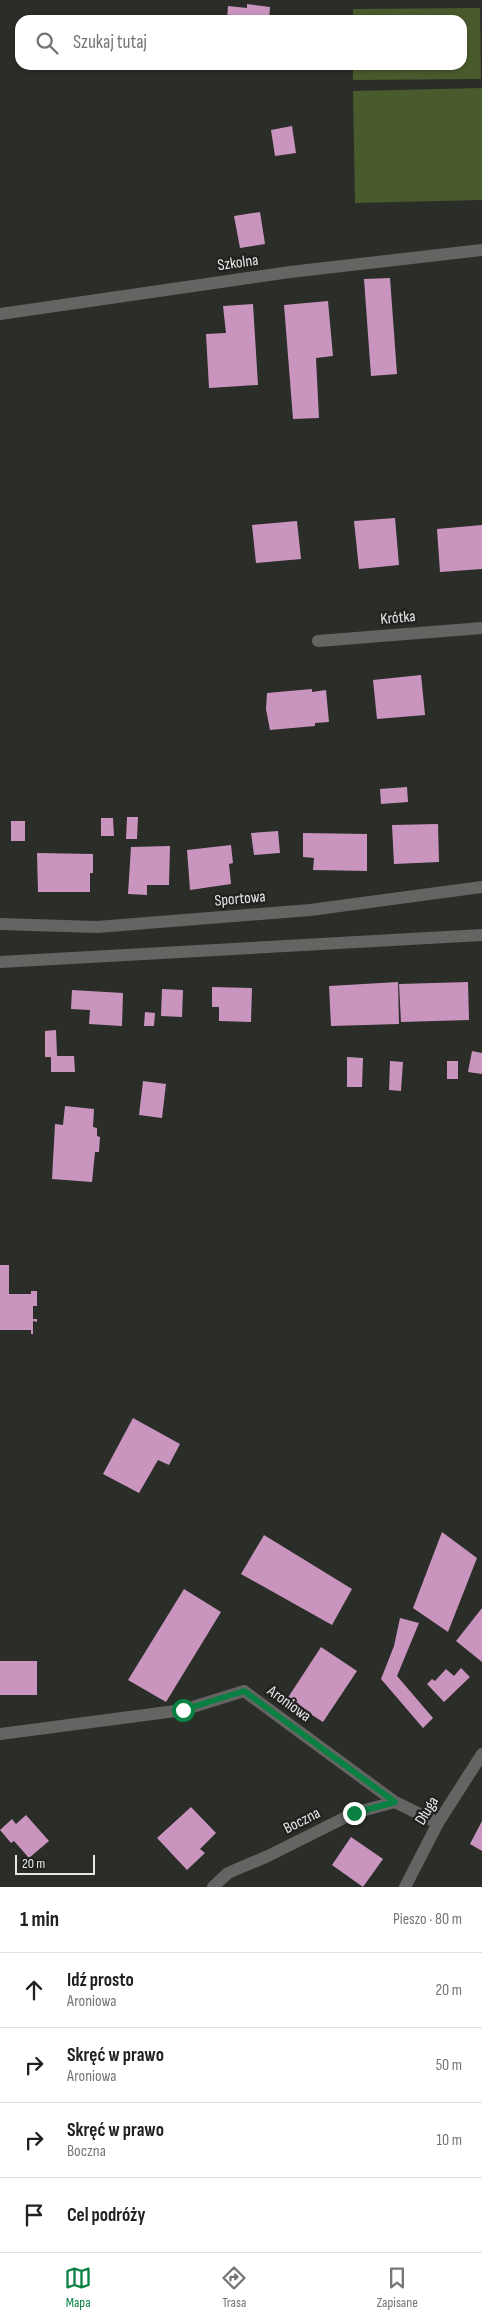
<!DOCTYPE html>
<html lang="pl">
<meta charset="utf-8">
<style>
:root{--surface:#fff;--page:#f6f6f6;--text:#202124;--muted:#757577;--line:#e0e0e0;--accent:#0b8043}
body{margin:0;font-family:"Sofia Sans Condensed",sans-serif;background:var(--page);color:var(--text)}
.scale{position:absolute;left:15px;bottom:12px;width:80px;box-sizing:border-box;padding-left:5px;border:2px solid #e7e8e6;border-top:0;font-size:14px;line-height:18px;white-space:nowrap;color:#e7e8e6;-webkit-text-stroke:4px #222320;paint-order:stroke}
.stop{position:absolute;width:15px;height:15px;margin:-11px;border:4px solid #0b8043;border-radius:50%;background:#fff}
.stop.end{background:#0b8043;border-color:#fff;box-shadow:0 1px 5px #0008}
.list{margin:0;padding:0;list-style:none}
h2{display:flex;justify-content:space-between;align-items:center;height:65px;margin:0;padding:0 20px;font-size:21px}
h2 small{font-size:16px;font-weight:400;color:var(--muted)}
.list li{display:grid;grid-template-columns:32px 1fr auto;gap:15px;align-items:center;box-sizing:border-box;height:75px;padding:0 20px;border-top:1px solid var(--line)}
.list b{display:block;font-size:19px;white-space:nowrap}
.list p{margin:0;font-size:16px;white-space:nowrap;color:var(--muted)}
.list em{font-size:16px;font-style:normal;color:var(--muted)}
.icon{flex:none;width:28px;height:28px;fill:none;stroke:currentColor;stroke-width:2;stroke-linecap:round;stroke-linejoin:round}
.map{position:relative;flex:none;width:482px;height:1887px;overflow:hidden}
.search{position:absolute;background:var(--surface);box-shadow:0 1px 4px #0004;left:15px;right:15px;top:15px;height:55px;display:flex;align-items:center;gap:12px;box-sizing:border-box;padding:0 18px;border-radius:15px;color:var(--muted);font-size:19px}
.sheet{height:365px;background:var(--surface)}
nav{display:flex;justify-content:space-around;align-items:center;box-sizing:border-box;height:70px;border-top:1px solid var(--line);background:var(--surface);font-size:14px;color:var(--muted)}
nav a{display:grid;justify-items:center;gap:2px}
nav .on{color:var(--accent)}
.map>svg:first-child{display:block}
.green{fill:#495a2c}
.building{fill:#c995bf}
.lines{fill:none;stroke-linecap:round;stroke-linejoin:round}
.service{stroke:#646563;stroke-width:12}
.minor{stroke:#646563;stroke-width:12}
.tertiary{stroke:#646563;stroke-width:12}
.route{stroke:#0b8043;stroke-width:6}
.labels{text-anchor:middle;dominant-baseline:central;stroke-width:5;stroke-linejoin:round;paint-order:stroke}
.street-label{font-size:16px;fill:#e7e8e6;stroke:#222320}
</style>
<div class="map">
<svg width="482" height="1887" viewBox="0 0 482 1887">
<rect width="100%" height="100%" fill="#2b2d29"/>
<!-- green -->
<g class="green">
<polygon points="480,8 481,79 353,80 353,65 462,65 462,20 353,20 353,9"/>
<polygon points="482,88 482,200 355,203 353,91"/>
</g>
<!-- building -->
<g class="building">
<polygon points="247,4 270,7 269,20 227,20 228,6 247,8"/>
<polygon points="292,126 296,153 275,156 271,130"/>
<polygon points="260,212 265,244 240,248 234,216"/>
<polygon points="390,278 397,374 371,376 364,279"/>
<polygon points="328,301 333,356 316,358 319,418 293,419 284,305"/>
<polygon points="253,304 258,385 209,388 206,334 226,333 223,306"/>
<polygon points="395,518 399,565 359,569 354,521"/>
<polygon points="297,521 301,559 256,563 252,525"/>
<polygon points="482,525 482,569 440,572 437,529"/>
<polygon points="421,675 425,715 377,719 373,680"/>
<polygon points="312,689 312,692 326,690 329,722 315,723 315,726 270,730 266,709 267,693"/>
<polygon points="407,787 408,802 381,804 380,789"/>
<polygon points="127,817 138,817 137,839 126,839"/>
<polygon points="101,818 113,818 114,836 101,836"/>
<rect x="11" y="821" width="14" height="20"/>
<polygon points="438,824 439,862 394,864 392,825"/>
<polygon points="278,831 280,853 254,855 251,833"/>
<polygon points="303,833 367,834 367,871 313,870 314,858 303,857"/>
<polygon points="231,845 233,863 229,864 231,884 190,890 187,850"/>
<polygon points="170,846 169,885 147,885 147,895 128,894 131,847"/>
<polygon points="37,853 93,854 93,873 90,873 90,892 38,892"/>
<polygon points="398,982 399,1024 331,1026 329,986"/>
<polygon points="468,982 469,1020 401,1022 399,984"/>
<polygon points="212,987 252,988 251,1022 219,1021 219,1007 212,1007"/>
<polygon points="162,989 183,990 182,1017 161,1016"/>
<polygon points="72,990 123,993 122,1026 89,1024 90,1010 71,1009"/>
<polygon points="145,1012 155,1013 154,1026 144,1026"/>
<polygon points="56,1030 57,1056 74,1056 75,1072 51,1072 51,1057 45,1057 45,1031"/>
<polygon points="472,1051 482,1053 482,1074 468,1072"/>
<polygon points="347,1057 363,1058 362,1087 347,1087"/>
<polygon points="390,1061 403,1062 401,1091 389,1090"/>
<rect x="447" y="1061" width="11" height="18"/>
<polygon points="143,1081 166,1084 162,1118 139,1115"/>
<polygon points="65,1106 94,1109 93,1127 97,1128 97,1136 100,1137 99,1152 95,1152 92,1182 52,1179 55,1124 63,1125"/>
<polygon points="0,1265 9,1265 9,1294 31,1294 31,1291 37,1291 37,1306 33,1306 33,1319 37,1319 37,1322 33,1321 33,1334 31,1334 31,1330 0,1330"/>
<polygon points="133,1418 180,1444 169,1465 158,1460 139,1493 103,1474"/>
<polygon points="442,1532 477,1558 448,1632 413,1608"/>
<polygon points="264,1535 352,1589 332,1625 241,1574"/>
<polygon points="184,1589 221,1612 166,1702 128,1680"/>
<polygon points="482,1608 482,1662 456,1641"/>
<polygon points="400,1618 419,1623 397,1676 433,1718 423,1728 381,1679 394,1646"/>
<polygon points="321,1647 357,1671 323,1722 287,1699"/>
<rect x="0" y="1661" width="37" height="34"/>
<polygon points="461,1668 470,1677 444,1702 427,1684 432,1679 435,1681 446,1669 454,1676"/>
<polygon points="191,1807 216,1833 200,1849 205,1853 187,1870 157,1838"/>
<polygon points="26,1815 49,1841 29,1858 14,1841 11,1843 0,1830 12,1819 16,1824"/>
<polygon points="482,1821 482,1851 470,1844"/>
<polygon points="351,1837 383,1859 363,1887 332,1865"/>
</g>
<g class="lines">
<!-- service -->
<polyline class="service" points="0,962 482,935"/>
<!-- minor -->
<g class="minor">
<polyline points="0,314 290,272 482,250"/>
<polyline points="318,641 482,628"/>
<polyline points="0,924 97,927 310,910 482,887"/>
<polyline points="0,1734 183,1710 244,1691 395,1802 438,1823"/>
<polyline points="213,1887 228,1873 268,1856 354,1813 395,1802"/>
</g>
<!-- tertiary -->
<polyline class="tertiary" points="405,1887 438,1823 482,1754"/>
</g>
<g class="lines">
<!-- route -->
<polyline class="route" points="183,1710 244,1691 395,1802 354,1813"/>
</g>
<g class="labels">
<!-- street labels -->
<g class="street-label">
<text transform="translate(238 263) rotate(-8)">Szkolna</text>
<text transform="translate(398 618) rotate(-5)">Krótka</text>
<text transform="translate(240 899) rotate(-5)">Sportowa</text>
<text transform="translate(289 1704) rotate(36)">Aroniowa</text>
<text transform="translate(427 1811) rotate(-59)">Długa</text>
<text transform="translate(302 1821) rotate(-27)">Boczna</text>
</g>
</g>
</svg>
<div class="scale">20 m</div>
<div class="stop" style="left:183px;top:1710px"></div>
<div class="stop end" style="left:354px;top:1813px"></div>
<div class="search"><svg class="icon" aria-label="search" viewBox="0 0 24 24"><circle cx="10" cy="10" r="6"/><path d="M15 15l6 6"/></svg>Szukaj tutaj</div>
</div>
<section class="sheet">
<h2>1 min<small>Pieszo · 80 m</small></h2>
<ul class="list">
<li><svg class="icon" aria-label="ahead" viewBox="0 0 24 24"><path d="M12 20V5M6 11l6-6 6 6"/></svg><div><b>Idź prosto</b><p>Aroniowa</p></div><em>20 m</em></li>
<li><svg class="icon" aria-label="right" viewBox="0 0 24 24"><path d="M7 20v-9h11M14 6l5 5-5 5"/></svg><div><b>Skręć w prawo</b><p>Aroniowa</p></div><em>50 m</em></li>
<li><svg class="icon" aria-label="right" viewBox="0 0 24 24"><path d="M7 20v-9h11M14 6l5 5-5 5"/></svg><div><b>Skręć w prawo</b><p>Boczna</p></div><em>10 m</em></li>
<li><svg class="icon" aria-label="arrive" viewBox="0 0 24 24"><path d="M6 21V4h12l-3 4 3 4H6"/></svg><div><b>Cel podróży</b></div></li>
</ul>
</section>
<nav>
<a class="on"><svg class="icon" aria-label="map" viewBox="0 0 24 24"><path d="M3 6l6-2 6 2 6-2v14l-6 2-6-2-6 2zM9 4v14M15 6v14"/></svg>Mapa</a>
<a><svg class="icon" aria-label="directions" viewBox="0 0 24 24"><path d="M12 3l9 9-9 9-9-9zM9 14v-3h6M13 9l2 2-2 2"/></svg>Trasa</a>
<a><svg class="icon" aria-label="saved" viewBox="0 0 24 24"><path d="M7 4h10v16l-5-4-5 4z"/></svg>Zapisane</a>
</nav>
